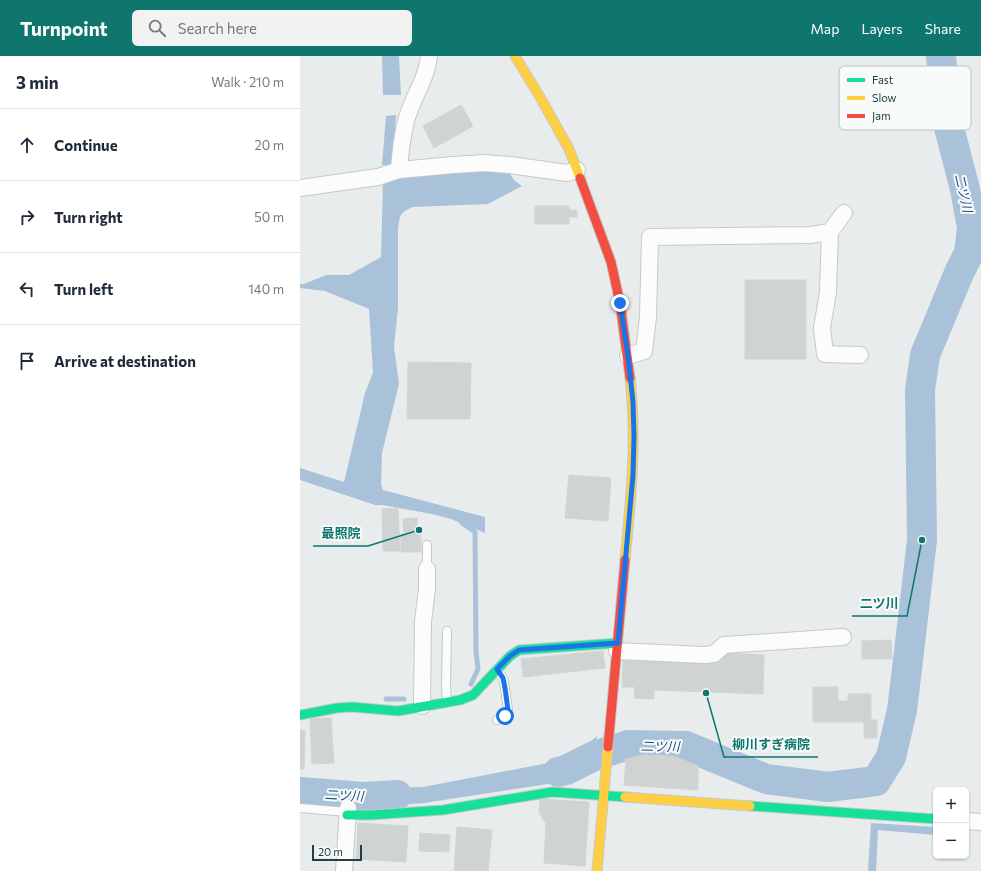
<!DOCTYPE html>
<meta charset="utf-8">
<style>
:root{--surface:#fff;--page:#f2f2f3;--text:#1f2937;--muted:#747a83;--line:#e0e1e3;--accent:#0f766e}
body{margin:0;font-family:Commissioner,"Noto Sans JP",sans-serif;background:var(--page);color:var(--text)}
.controls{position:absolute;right:12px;bottom:12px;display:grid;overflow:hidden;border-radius:6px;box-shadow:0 1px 3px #0004}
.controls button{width:36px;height:36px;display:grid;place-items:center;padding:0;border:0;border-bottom:1px solid var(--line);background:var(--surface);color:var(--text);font:20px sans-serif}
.scale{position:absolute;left:12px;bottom:10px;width:50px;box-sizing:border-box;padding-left:4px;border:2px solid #253e40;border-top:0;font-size:11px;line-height:14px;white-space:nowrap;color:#253e40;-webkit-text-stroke:3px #f7fbfa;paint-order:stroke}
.stop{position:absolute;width:12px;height:12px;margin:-9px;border:3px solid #1a73e8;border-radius:50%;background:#fff}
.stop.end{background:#1a73e8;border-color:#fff;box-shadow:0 1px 4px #0008}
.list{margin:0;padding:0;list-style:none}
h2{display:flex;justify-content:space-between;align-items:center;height:52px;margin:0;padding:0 16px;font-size:17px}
h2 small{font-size:13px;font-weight:400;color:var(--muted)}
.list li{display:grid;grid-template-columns:26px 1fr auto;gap:12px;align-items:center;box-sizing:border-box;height:72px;padding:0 16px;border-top:1px solid var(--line)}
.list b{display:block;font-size:15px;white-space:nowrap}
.list em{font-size:13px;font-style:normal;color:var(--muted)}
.icon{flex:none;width:22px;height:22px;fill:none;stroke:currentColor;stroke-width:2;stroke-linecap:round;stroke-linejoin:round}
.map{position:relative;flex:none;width:681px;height:815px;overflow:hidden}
header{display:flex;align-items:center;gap:24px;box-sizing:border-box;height:56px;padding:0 20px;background:var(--accent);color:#fff}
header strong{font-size:19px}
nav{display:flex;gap:22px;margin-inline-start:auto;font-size:14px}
.search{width:280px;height:36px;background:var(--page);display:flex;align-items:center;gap:10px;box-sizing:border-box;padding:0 14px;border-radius:6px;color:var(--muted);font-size:15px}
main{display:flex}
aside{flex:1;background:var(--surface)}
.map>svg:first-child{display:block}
.water{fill:#aac2d9}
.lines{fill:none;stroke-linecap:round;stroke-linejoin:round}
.stream{stroke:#aac2d9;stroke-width:5}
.river{stroke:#aac2d9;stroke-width:30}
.building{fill:#cfd3d3;stroke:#d0d5d5}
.lane-casing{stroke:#c5c9c9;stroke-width:10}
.street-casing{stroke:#c5c9c9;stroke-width:18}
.fast-casing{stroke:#c4caca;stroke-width:11}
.slow-casing{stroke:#c4caca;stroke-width:11}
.jam-casing{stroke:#c4caca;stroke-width:11}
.lane{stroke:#fcfcfc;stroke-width:8}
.street{stroke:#fcfcfc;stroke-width:16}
.fast{stroke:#16e098;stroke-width:9}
.slow{stroke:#ffcf43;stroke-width:9}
.jam{stroke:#f24e42;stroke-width:9}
.route{stroke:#1a73e8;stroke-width:5}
.labels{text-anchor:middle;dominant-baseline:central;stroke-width:4;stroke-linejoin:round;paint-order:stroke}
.water-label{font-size:13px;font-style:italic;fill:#204c7c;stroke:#f7fbfa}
.key{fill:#f7fbfa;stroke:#b8c2c2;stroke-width:1}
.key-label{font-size:11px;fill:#253e40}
.leader{fill:none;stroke:#0f766e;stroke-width:1.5}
.callout-dot{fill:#0f766e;stroke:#f7fbfa;stroke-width:1.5}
.callout-label{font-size:13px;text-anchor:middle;font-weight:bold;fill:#0f766e;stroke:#f7fbfa;stroke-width:4;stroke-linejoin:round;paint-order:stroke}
</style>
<header>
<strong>Turnpoint</strong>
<div class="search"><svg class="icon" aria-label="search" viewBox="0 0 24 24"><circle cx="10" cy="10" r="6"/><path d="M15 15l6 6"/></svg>Search here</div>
<nav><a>Map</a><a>Layers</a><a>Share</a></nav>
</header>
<main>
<aside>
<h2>3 min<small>Walk · 210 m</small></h2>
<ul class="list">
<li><svg class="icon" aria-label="ahead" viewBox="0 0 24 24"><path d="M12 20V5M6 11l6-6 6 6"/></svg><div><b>Continue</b></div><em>20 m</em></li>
<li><svg class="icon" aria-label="right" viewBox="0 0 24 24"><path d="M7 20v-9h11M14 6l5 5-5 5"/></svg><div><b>Turn right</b></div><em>50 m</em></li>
<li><svg class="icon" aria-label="left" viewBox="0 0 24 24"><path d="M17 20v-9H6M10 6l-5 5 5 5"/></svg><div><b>Turn left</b></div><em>140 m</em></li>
<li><svg class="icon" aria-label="arrive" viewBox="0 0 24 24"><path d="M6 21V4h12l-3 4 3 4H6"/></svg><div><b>Arrive at destination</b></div></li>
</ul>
</aside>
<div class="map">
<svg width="681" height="815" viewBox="0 0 681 815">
<rect width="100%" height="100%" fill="#e8ecec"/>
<!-- water -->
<g class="water">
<polygon points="82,0 99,0 101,39 83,39"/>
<polygon points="96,59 93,109 82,109 86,60"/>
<path d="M203 115 209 116 214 124 222 130 188 148 113 151C99 157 100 159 98 173V252L94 291 99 328 82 397 81 429 83 434 185 461V477L151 463 132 458 83 449H75L0 424V412L44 426 65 337 73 317 69 253 25 235 0 232V228H4L26 219H49L81 201 83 127 112 119Z"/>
<polygon points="297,680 292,712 261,726 124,747 57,752 56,733 123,731 253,706 284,691"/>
<polygon points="0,725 38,729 40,750 0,745"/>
<polygon points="571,767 636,771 636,779 578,774 576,815 568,815"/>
</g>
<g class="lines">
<!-- stream -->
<g class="stream">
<polyline points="162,467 175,476 176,596 178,613 171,628"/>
<polyline points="86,643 104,643"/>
</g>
<!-- river -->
<g class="river">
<polyline points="258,716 266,714 294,700 328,689 386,690 466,723 528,731 576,725 591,701 602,654 607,613 622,484 620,334 625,299 659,217 669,197 672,172 665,133 646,60 641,0"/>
<polyline points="0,736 64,741 97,739"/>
</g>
</g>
<!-- building -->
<g class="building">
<polygon points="161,49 173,70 134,92 123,70"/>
<polygon points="235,150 269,150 269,154 277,154 277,161 269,161 269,168 235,168"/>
<rect x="445" y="224" width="61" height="79"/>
<polygon points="108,306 171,307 170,363 107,363"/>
<polygon points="269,419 311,422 308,465 265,462"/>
<polygon points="98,452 100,495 83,495 82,453"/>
<polygon points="117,462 118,478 121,478 121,496 101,496 101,478 104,478 103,463"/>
<polygon points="591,584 592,603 562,603 562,585"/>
<polygon points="303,595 305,612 223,621 221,603"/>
<polygon points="424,597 464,599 463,638 354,634 354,643 334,642 335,631 322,631 323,601 424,602"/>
<polygon points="513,631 538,631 538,645 548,645 548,638 571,638 571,664 577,664 577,682 564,682 564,666 513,666"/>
<polygon points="31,662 34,707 12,708 10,663"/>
<polygon points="0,674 5,675 4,713 0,713"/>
<polygon points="343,699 373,700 398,710 398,734 324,729 326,703"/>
<polygon points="240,743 289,746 285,810 244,807 246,768 239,757"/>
<polygon points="58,767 108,770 106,806 56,803"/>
<polygon points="157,771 192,774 188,815 154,815"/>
<polygon points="120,777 150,779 149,796 119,795"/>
</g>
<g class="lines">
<defs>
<g id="lane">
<polyline points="127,513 127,489"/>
<polyline points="197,614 203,622 205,632 208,654 205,660 197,664"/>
<polyline points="147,645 146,631 147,575"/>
<polyline points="0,752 47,756"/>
</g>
<g id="street">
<path d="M99 114C100 98 102 81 106 65 112 42 127 23 129 0"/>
<polyline points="0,132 78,121 99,114 153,109 184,107 210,109 267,117 277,114"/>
<polyline points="530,176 528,236 522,272 525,298 560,299"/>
<polyline points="328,300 344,295 348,261 350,181 510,179 530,176 544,157"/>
<polyline points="317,595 404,599 414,598 424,589 543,581"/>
<polyline points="122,650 123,565 127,533 127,513"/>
<polyline points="666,765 681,766"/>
<polyline points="44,815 48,752"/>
</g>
<g id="fast">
<polyline points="0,659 37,652 52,651 98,655 160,644 173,639 210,600 219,594 318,587"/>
<polyline points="450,750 636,763"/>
<polyline points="47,759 71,759 143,754 252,736 325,741"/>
</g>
<g id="slow">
<polyline points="215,0 240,41 269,93 280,122"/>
<path d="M325 504C331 443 337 383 330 322"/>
<polyline points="325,741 450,750"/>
<polyline points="297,815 308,691"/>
</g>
<g id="jam">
<polyline points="280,122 311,206 320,247 330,322"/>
<polyline points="308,691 325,504"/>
</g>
</defs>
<!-- lane casing -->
<use href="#lane" class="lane-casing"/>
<!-- street casing -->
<use href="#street" class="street-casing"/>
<!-- fast casing -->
<use href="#fast" class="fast-casing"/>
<!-- slow casing -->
<use href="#slow" class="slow-casing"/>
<!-- jam casing -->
<use href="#jam" class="jam-casing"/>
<!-- lane -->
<use href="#lane" class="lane"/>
<!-- street -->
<use href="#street" class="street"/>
<!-- fast -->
<use href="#fast" class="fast"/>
<!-- slow -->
<use href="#slow" class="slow"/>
<!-- jam -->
<use href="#jam" class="jam"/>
</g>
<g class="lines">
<!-- route -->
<polyline class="route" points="205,660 208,654 205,632 203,622 197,613 210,600 219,594 318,587 333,419 334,381 333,346 328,300 320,247"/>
</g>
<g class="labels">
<!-- water labels -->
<g class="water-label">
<text transform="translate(664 137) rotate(77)">二ツ川</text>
<text transform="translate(360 690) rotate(1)">二ツ川</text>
<text transform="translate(44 739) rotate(3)">二ツ川</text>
</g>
</g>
<!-- legend -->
<rect x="539" y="10" width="132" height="64" rx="6" class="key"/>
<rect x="547" y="22" width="18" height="4" fill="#16e098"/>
<rect x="547" y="40" width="18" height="4" fill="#ffcf43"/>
<rect x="547" y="58" width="18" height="4" fill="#f24e42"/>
<g class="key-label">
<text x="572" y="28">Fast</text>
<text x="572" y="46">Slow</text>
<text x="572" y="64">Jam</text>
</g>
<!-- callouts -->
<path class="leader" d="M119 474L68 490H13M622 484L607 560H552M406 637L424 701H518"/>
<g class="callout-dot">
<circle cx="119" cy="474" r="4"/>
<circle cx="622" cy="484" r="4"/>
<circle cx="406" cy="637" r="4"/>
</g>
<g class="callout-label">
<text x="41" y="482">最照院</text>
<text x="579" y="552">二ツ川</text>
<text x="471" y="693">柳川すぎ病院</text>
</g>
</svg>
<div class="controls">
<button>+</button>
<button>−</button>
</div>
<div class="scale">20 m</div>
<div class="stop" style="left:205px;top:660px"></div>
<div class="stop end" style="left:320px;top:247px"></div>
</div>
</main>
